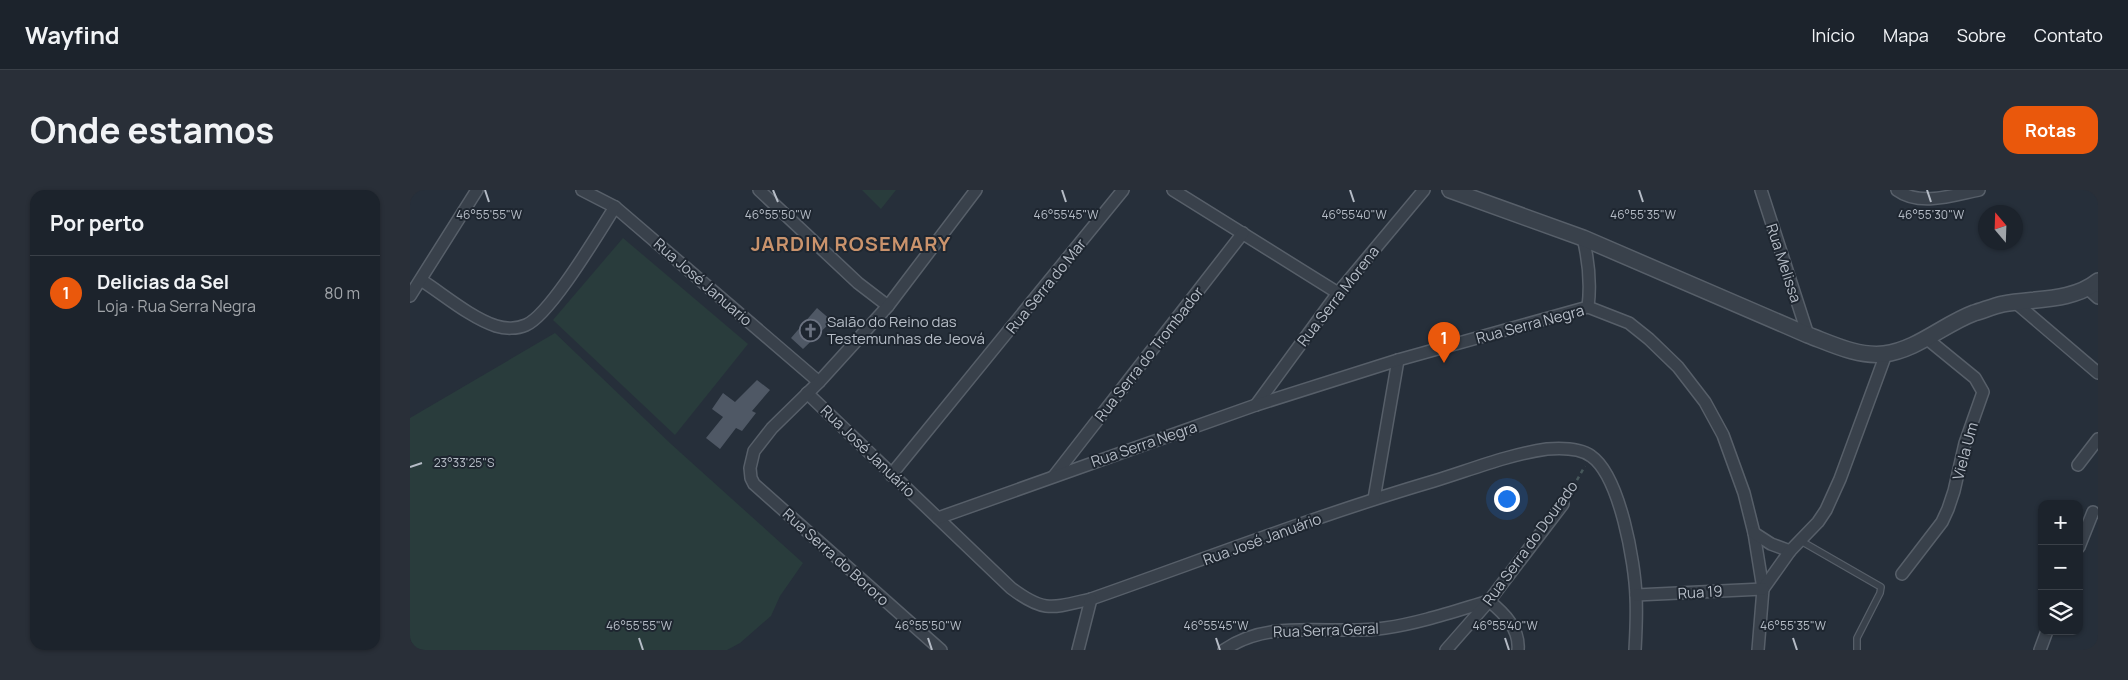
<!DOCTYPE html>
<html lang="pt">
<meta charset="utf-8">
<style>
:root{--surface:#1c232c;--page:#292f38;--text:#f1f3f6;--muted:#a0a4a9;--line:#3a4048;--accent:#ea580c}
body{margin:0;font-family:Manrope,sans-serif;background:var(--page);color:var(--text)}
.controls{position:absolute;right:15px;bottom:15px;display:grid;overflow:hidden;border-radius:10px;box-shadow:0 1px 4px #0004}
.controls button{width:45px;height:45px;display:grid;place-items:center;padding:0;border:0;border-bottom:1px solid var(--line);background:var(--surface);color:var(--text);font:25px sans-serif}
.compass{position:absolute;left:1568px;top:15px;width:45px;height:45px;border-radius:50%;background:var(--surface);box-shadow:0 1px 4px #0004;rotate:341deg}
.you{position:absolute;left:1096px;top:308px;width:18px;height:18px;margin:-12px;border:4px solid #fff;border-radius:50%;background:#1a73e8;box-shadow:0 0 0 8px #1a73e833}
.badge{display:grid;place-items:center;width:32px;height:32px;border-radius:50%;background:var(--accent);color:#fff;font-size:16px;font-weight:700}
.pin{position:absolute;translate:-50% -41px;filter:drop-shadow(0 1px 2px #0008)}
.pin::after{content:'';position:absolute;top:26px;width:18px;height:15px;background:inherit;clip-path:polygon(0 0,100% 0,50% 100%)}
.list{margin:0;padding:0;list-style:none}
h2{display:flex;justify-content:space-between;align-items:center;height:65px;margin:0;padding:0 20px;font-size:21px}
h2 small{font-size:16px;font-weight:400;color:var(--muted)}
.list li{display:grid;grid-template-columns:32px 1fr auto;gap:15px;align-items:center;box-sizing:border-box;height:75px;padding:0 20px;border-top:1px solid var(--line)}
.list b{display:block;font-size:19px;white-space:nowrap}
.list p{margin:0;font-size:16px;white-space:nowrap;color:var(--muted)}
.list em{font-size:16px;font-style:normal;color:var(--muted)}
.icon{flex:none;width:28px;height:28px;fill:none;stroke:currentColor;stroke-width:2;stroke-linecap:round;stroke-linejoin:round}
.map{position:relative;flex:none;width:1688px;height:460px;overflow:hidden;border-radius:15px}
header{display:flex;align-items:center;gap:30px;box-sizing:border-box;height:70px;padding:0 25px;background:var(--surface);border-bottom:1px solid var(--line)}
header strong{font-size:24px}
nav{display:flex;gap:28px;margin-inline-start:auto;font-size:18px}
.intro{display:flex;align-items:center;justify-content:space-between;box-sizing:border-box;height:120px;padding:0 30px}
h1{margin:0;font-size:35px}
.button{padding:12px 22px;border-radius:15px;background:var(--accent);color:#fff;font-size:18px;font-weight:700}
main{display:flex;gap:30px;padding:0 30px}
aside{flex:1;background:var(--surface);border-radius:15px;box-shadow:0 1px 4px #0004}
.map>svg:first-child{display:block}
.green{fill:#293c3c}
.building{fill:#4f5865}
.lines{fill:none;stroke-linecap:round;stroke-linejoin:round}
.service-casing{stroke:#575f69;stroke-width:8}
.minor-casing{stroke:#575f69;stroke-width:14}
.tertiary-casing{stroke:#575f69;stroke-width:18}
.path{stroke:#47585b;stroke-width:2.5;stroke-dasharray:4 4;stroke-linecap:butt}
.service{stroke:#39414b;stroke-width:5.5}
.minor{stroke:#39414b;stroke-width:11}
.tertiary{stroke:#39414b;stroke-width:15}
.ticks{fill:none;stroke:#b5bcc6;stroke-width:2}
.labels{text-anchor:middle;dominant-baseline:central;stroke-width:4;stroke-linejoin:round;paint-order:stroke}
.street-label{font-size:15px;fill:#b5bcc6;stroke:#1e2630}
.poi-label{font-size:15px;fill:#b5bcc6;stroke:#1e2630;text-anchor:start}
.district-label{font-size:20px;font-weight:bold;letter-spacing:1px;fill:#ca936c;stroke:#1e2630}
.ticks-label{font-size:12px;text-anchor:middle;fill:#b5bcc6;stroke:#1e2630;stroke-width:4;stroke-linejoin:round;paint-order:stroke}
</style>
<header>
<strong>Wayfind</strong>
<nav><a>Início</a><a>Mapa</a><a>Sobre</a><a>Contato</a></nav>
</header>
<div class="intro"><h1>Onde estamos</h1><a class="button">Rotas</a></div>
<main>
<aside>
<h2>Por perto<small></small></h2>
<ul class="list">
<li><span class="badge">1</span><div><b>Delicias da Sel</b><p>Loja · Rua Serra Negra</p></div><em>80 m</em></li>
</ul>
</aside>
<div class="map">
<svg width="1688" height="460" viewBox="0 0 1688 460">
<rect width="100%" height="100%" fill="#262f3a"/>
<!-- green -->
<g class="green">
<polygon points="452,0 486,0 471,19"/>
<polygon points="213,48 338,154 265,245 143,130"/>
<polygon points="145,143 261,254 393,373 370,406 361,426 330,453 317,460 0,460 0,228"/>
</g>
<!-- building -->
<g class="building">
<polygon points="407,118 422,131 393,159 381,148"/>
<polygon points="347,190 360,200 342,221 346,223 332,241 326,238 310,259 296,248 313,227 302,219 313,203 325,212"/>
</g>
<g class="lines">
<defs>
<polyline id="service" points="1391,351 1471,397 1470,403 1447,448 1447,460"/>
<g id="minor">
<polyline points="172,0 205,17 409,192"/>
<polyline points="349,0 448,93 478,116"/>
<polyline points="763,0 928,103"/>
<polyline points="1351,0 1398,145"/>
<path d="M1487 0C1510 17 1544 5 1569 0"/>
<path d="M1173 48C1179 72 1181 93 1178 117"/>
<path d="M11 90C33 104 61 128 86 136 95 139 107 139 116 135 140 125 189 42 205 17"/>
<polyline points="1678,99 1688,108"/>
<polyline points="0,106 67,0"/>
<polyline points="1606,113 1688,183"/>
<path d="M397 203 601 398C634 423 642 418 681 409 795 369 908 325 1024 291 1060 280 1100 264 1137 259 1150 258 1170 258 1181 266 1210 286 1225 373 1226 407 1227 425 1226 442 1225 460"/>
<polyline points="846,215 928,103 1014,0"/>
<polyline points="1668,275 1688,249"/>
<polyline points="481,285 713,0"/>
<polyline points="644,286 833,43"/>
<polyline points="964,309 988,170"/>
<polyline points="528,328 846,215 988,170 1178,117 1219,133 1239,149 1268,177 1295,212 1313,245 1334,303 1344,343 1353,399 1348,460"/>
<polyline points="1344,343 1361,354 1380,361"/>
<polyline points="1669,357 1683,322"/>
<polyline points="1492,384 1532,332 1538,319 1544,301 1555,253 1573,202 1565,188 1516,148"/>
<polyline points="1353,399 1380,361 1408,332 1416,320 1430,289 1476,164"/>
<polyline points="1226,405 1353,399"/>
<path d="M1079 411C1094 423 1110 439 1108 460"/>
<polyline points="531,460 344,294 341,288 340,278 344,261 362,238 409,192 478,116 566,0"/>
<polyline points="668,460 681,409"/>
<path d="M814 460C861 427 921 446 975 438 1010 433 1045 421 1079 411"/>
<polyline points="1036,460 1079,411 1153,314"/>
<polyline points="1630,460 1637,441"/>
</g>
<path id="tertiary" d="M1040 0 1173 48 1398 145C1422 154 1448 167 1474 164 1507 160 1534 134 1564 123 1574 120 1584 116 1593 114 1624 108 1662 112 1688 91"/>
</defs>
<!-- service casing -->
<use href="#service" class="service-casing"/>
<!-- minor casing -->
<use href="#minor" class="minor-casing"/>
<!-- tertiary casing -->
<use href="#tertiary" class="tertiary-casing"/>
<!-- path -->
<polyline class="path" points="1159,304 1175,276"/>
<!-- service -->
<use href="#service" class="service"/>
<!-- minor -->
<use href="#minor" class="minor"/>
<!-- tertiary -->
<use href="#tertiary" class="tertiary"/>
</g>
<!-- ticks -->
<path class="ticks" d="M75 0 79 12M363 0 368 12M652 0 656 12M940 0 944 12M1229 0 1233 12M1517 0 1521 12M0 277 12 273M229 448 233 460M518 448 522 460M806 448 810 460M1095 448 1099 460M1383 448 1387 460"/>
<!-- icons -->
<defs>
<symbol id="church-ring" viewBox="-11 -11 22 22"><circle r="9.5" fill="#1e2630" stroke="#6b7280" stroke-width="1.5"/><path d="M-1.2-6h2.4v3.5h3.3v2.4h-3.3V6h-2.4V-.1h-3.3v-2.4h3.3Z" fill="#6b7280"/></symbol>
</defs>
<g fill-rule="evenodd">
<use href="#church-ring" x="388" y="128" width="25" height="25"/>
</g>
<g class="labels">
<!-- street labels -->
<g class="street-label">
<text transform="translate(1374 73) rotate(72)">Rua Melissa</text>
<text transform="translate(293 92) rotate(41)">Rua José Januario</text>
<text transform="translate(636 96) rotate(-51)">Rua Serra do Mar</text>
<text transform="translate(928 106) rotate(-52)">Rua Serra Morena</text>
<text transform="translate(1120 134) rotate(-15)">Rua Serra Negra</text>
<text transform="translate(739 164) rotate(-52)">Rua Serra do Trombador</text>
<text transform="translate(734 254) rotate(-19)">Rua Serra Negra</text>
<text transform="translate(458 261) rotate(44)">Rua José Januário</text>
<text transform="translate(1555 261) rotate(-75)">Viela Um</text>
<text transform="translate(852 349) rotate(-20)">Rua José Januário</text>
<text transform="translate(1120 353) rotate(-54)">Rua Serra do Dourado</text>
<text transform="translate(426 367) rotate(42)">Rua Serra do Bororo</text>
<text transform="translate(1290 402) rotate(-3)">Rua 19</text>
<text transform="translate(916 440) rotate(-2)">Rua Serra Geral</text>
</g>
<!-- poi labels -->
<g class="poi-label">
<text x="417" y="131">Salão do Reino das<tspan x="417" dy="17">Testemunhas de Jeová</tspan></text>
</g>
<!-- district labels -->
<g class="district-label">
<text x="441" y="53">JARDIM ROSEMARY</text>
</g>
</g>
<g class="ticks-label">
<text x="79" y="29">46°55'55"W</text>
<text x="368" y="29">46°55'50"W</text>
<text x="656" y="29">46°55'45"W</text>
<text x="944" y="29">46°55'40"W</text>
<text x="1233" y="29">46°55'35"W</text>
<text x="1521" y="29">46°55'30"W</text>
<text x="54" y="277">23°33'25"S</text>
<text x="229" y="440">46°55'55"W</text>
<text x="518" y="440">46°55'50"W</text>
<text x="806" y="440">46°55'45"W</text>
<text x="1095" y="440">46°55'40"W</text>
<text x="1383" y="440">46°55'35"W</text>
</g>
</svg>
<div class="controls">
<button>+</button>
<button>−</button>
<button><svg class="icon" aria-label="layers" viewBox="0 0 24 24"><path d="M12 4l9 5-9 5-9-5zM3 14l9 5 9-5"/></svg></button>
</div>
<svg class="compass" viewBox="-18 -18 36 36"><path d="M0-13l5 13h-10z" fill="#e53935"/><path d="M0 13l5-13h-10z" fill="#a0a4a9"/></svg>
<div class="you"></div>
<div class="pin badge" style="left:1034px;top:173px">1</div>
</div>
</main>
